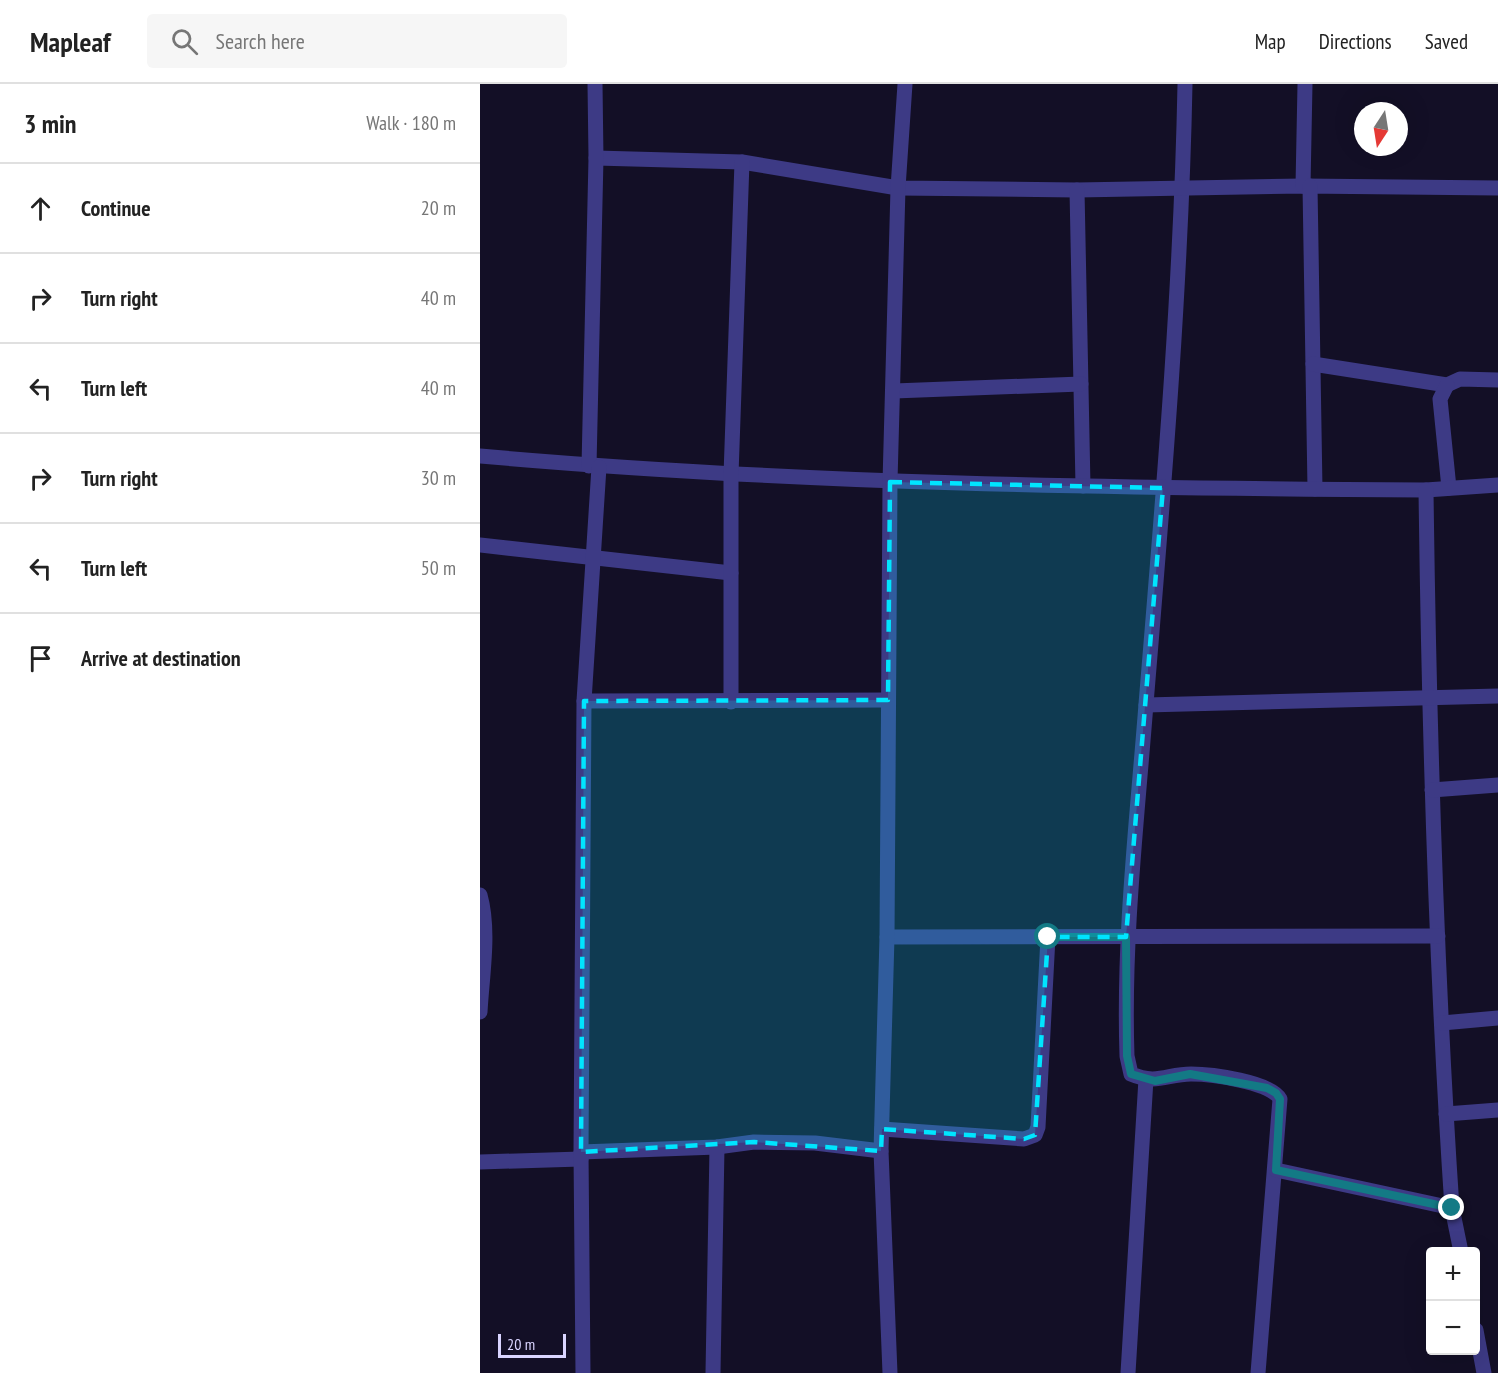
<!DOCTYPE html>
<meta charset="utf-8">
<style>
:root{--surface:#fff;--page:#f6f6f6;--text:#222;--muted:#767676;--line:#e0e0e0}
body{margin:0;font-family:"PT Sans Narrow",sans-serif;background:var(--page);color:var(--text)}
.controls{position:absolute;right:18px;bottom:18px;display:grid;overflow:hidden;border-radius:6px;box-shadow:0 6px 24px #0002}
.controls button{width:54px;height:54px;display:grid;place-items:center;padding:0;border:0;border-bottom:2px solid var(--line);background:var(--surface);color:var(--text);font:30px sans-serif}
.compass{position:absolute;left:874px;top:18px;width:54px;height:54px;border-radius:50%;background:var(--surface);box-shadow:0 6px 24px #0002;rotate:192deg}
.scale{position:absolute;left:18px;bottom:15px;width:68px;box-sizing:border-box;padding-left:6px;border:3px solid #d9d4ff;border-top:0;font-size:16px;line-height:21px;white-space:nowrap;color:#d9d4ff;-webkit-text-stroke:4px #130f26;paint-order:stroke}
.stop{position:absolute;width:18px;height:18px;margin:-14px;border:4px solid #137a85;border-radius:50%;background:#fff}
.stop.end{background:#137a85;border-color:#fff;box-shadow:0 2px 6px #0008}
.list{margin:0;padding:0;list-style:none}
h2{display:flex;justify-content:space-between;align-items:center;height:78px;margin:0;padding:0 24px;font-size:26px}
h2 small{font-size:20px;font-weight:400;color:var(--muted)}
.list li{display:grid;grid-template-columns:39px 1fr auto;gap:18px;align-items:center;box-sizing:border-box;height:90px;padding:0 24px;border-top:2px solid var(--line)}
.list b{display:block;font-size:22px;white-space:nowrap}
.list em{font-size:20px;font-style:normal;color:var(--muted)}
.icon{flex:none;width:33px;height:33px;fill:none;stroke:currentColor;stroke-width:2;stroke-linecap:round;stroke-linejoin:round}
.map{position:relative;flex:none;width:1018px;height:1289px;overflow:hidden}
header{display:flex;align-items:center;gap:36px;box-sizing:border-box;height:84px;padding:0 30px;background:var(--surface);border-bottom:2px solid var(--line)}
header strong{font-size:28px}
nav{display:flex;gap:33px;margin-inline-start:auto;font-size:21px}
.search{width:420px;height:54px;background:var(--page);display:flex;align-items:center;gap:15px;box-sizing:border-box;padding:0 21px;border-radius:6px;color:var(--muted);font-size:22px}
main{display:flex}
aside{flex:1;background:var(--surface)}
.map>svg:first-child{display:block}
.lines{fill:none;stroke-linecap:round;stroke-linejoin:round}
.street{stroke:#3d3a85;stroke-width:15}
.route{stroke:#137a85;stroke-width:8}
.marked{fill:#00e5ff;fill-opacity:0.2;stroke:#00e5ff;stroke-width:4.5;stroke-dasharray:12 8;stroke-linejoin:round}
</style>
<header>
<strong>Mapleaf</strong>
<div class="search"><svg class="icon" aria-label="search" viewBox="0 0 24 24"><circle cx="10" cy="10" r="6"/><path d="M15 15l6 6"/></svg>Search here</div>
<nav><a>Map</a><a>Directions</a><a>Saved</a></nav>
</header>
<main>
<aside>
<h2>3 min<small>Walk · 180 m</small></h2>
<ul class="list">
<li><svg class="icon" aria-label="ahead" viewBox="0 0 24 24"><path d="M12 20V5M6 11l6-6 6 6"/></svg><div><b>Continue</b></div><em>20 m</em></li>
<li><svg class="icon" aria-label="right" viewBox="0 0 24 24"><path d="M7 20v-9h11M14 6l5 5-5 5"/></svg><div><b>Turn right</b></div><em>40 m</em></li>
<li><svg class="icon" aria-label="left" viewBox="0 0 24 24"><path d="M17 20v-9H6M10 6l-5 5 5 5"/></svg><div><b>Turn left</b></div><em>40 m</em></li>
<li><svg class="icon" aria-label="right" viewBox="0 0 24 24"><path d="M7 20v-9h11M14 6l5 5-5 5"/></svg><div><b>Turn right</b></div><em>30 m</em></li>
<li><svg class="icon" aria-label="left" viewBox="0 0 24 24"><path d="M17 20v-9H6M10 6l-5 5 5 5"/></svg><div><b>Turn left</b></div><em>50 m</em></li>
<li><svg class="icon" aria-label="arrive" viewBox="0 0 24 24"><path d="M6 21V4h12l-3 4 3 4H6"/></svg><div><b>Arrive at destination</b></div></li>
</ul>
</aside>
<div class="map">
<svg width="1018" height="1289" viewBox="0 0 1018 1289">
<rect width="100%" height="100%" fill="#130f26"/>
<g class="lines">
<!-- street -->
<g class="street">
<path d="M705 0C701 207 683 414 666 620 657 737 643 854 647 972L651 990C677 1001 687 990 711 990 731 990 791 998 800 1015L778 1289"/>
<polyline points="116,74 262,78 418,104 597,106 823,102 1018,104"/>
<polyline points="823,102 825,0"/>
<polyline points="830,102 835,405"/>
<polyline points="597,106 603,402"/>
<polyline points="833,280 967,301 980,295 1018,296"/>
<polyline points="967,301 960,315 969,404"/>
<polyline points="414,307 601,300"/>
<path d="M0 372C315 400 630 404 946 406L1018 401"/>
<polyline points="109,382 116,74 115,0"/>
<path d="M946 406C949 645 956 885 972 1124L981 1168"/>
<polyline points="0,461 251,489"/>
<polyline points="104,617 408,616"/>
<polyline points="251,618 251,391 262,78"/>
<polyline points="666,621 1018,612"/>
<polyline points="952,706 1018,701"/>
<path d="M0 811C10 847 2 891 0 928"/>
<polyline points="407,853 958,852"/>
<polyline points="962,939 1018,934"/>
<polyline points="966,1030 1018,1026"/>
<polyline points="402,1045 544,1055 555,1051 558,1043 568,853"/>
<polyline points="101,1068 237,1063 274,1058 335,1059 401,1067"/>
<polyline points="0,1078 101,1075"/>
<polyline points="796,1086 972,1124"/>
<polyline points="996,1246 1004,1289"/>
<polyline points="103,1289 101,1068 104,617 119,383"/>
<polyline points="233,1289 237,1063"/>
<polyline points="410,1289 401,1067 407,853 410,398 418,104 425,0"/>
<polyline points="648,1289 666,995"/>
</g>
</g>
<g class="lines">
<!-- route -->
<polyline class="route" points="568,853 646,853 647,972 651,990 675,997 710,990 787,1004 796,1009 800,1015 796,1086 972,1124"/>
</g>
<!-- marked area -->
<path class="marked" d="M410 398 683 404 646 853H568L555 1051 544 1055 402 1045 401 1067 274 1058 101 1068 104 617 408 616Z"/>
</svg>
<div class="controls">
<button>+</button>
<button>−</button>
</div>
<svg class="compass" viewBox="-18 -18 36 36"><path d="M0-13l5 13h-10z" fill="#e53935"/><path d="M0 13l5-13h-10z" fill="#767676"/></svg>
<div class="scale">20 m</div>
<div class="stop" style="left:568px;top:853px"></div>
<div class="stop end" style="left:972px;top:1124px"></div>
</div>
</main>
